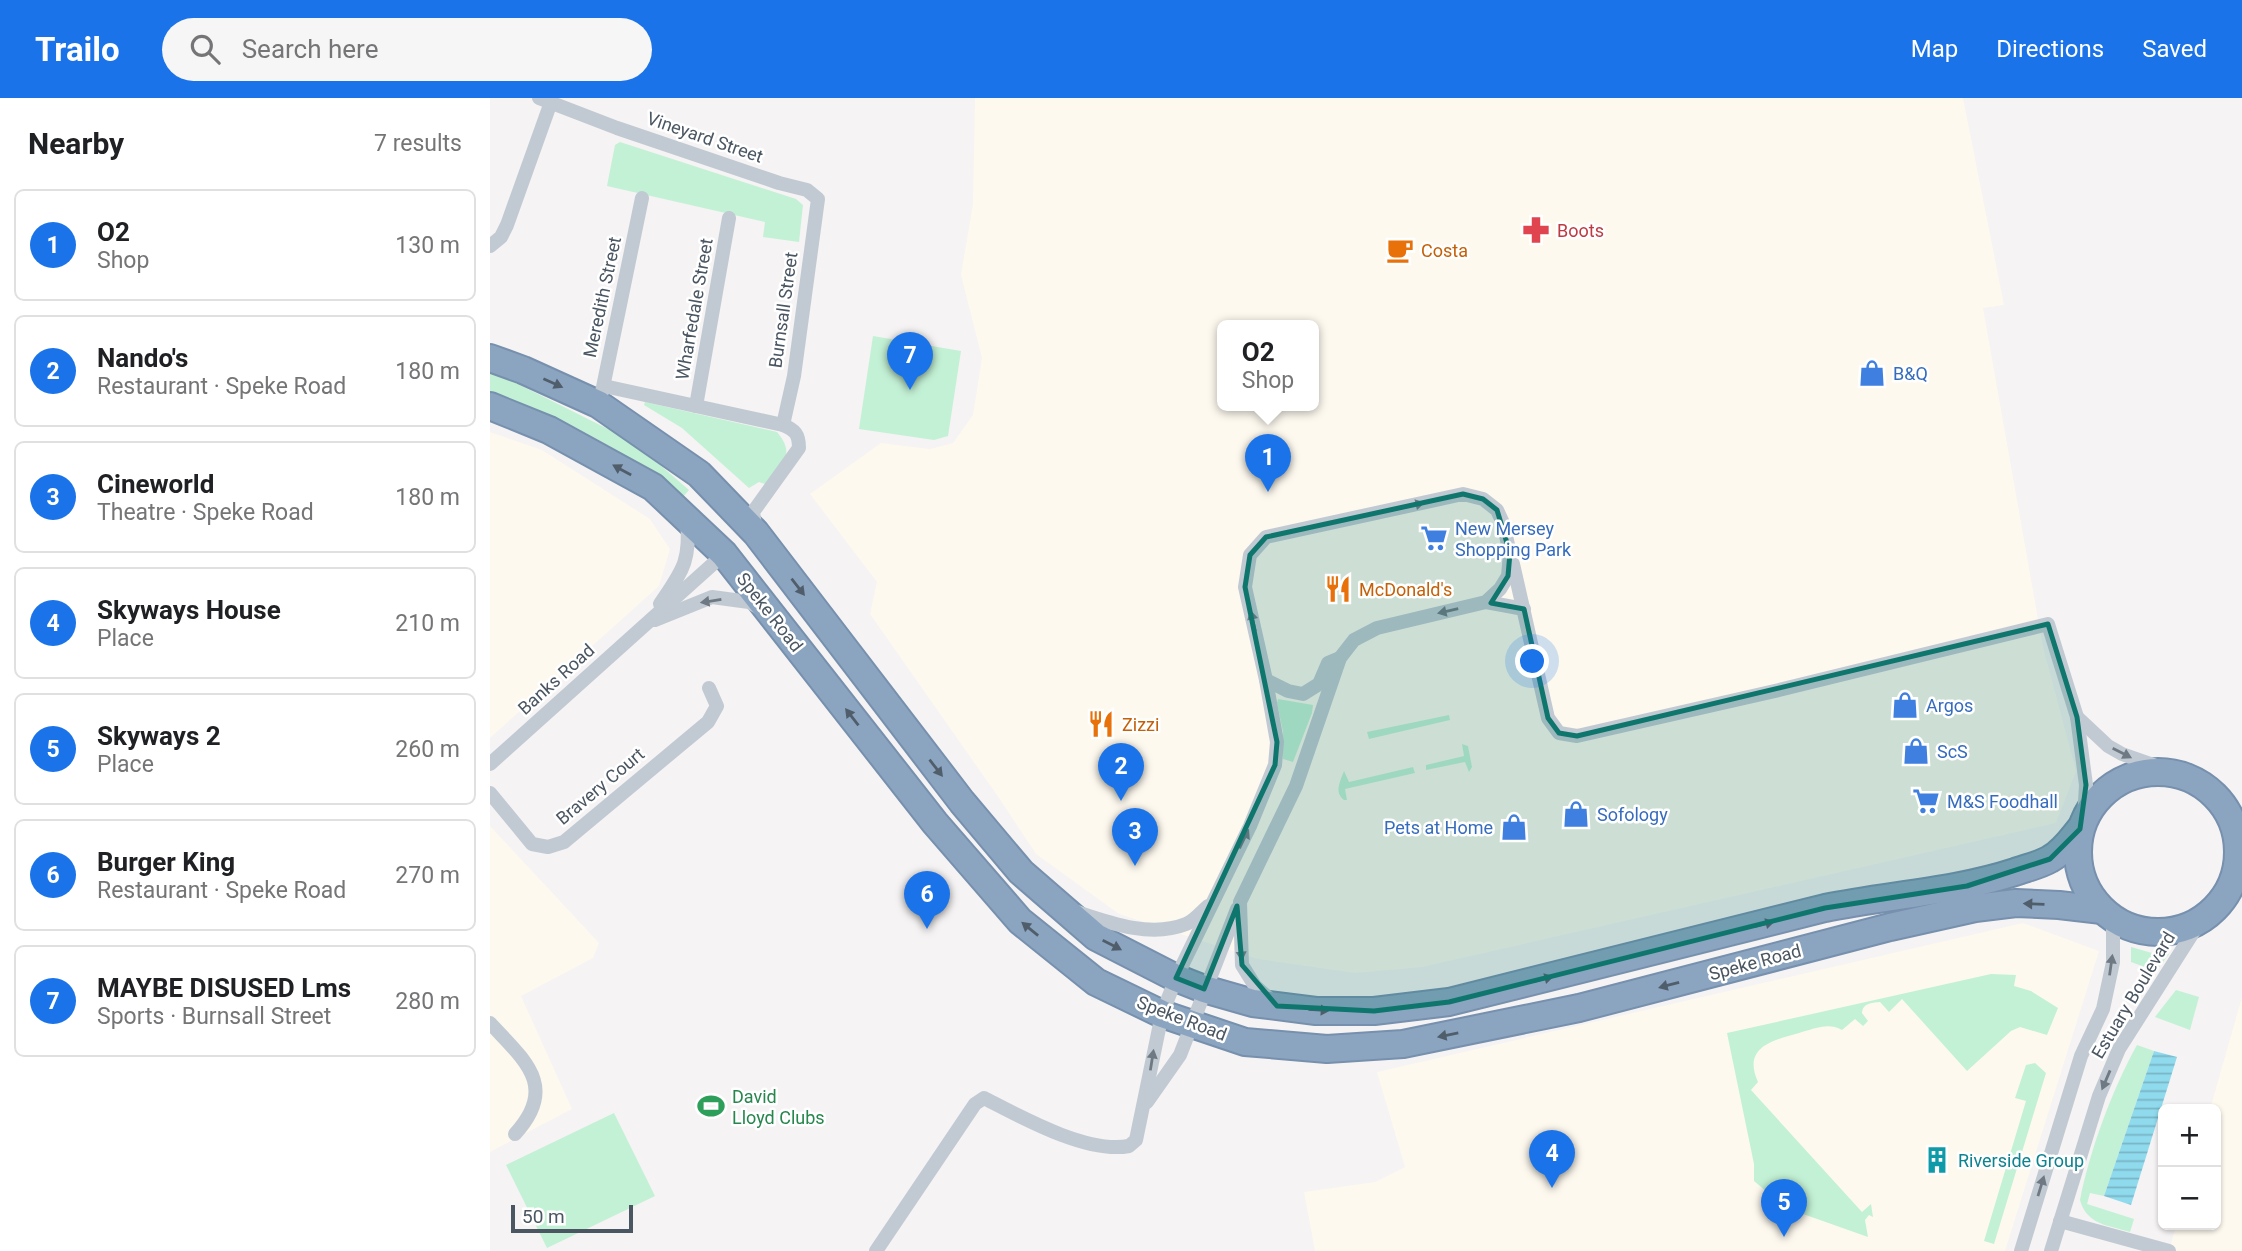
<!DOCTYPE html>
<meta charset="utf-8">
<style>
:root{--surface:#fff;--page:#f6f6f6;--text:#202124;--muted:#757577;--line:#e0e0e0;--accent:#1a73e8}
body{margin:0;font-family:Roboto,sans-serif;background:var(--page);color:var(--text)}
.controls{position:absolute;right:21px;bottom:21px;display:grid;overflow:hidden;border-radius:10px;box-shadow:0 2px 5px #0004}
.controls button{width:63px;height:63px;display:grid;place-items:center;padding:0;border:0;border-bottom:2px solid var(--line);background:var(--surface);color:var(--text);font:35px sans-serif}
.scale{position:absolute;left:21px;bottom:18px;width:122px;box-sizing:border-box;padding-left:7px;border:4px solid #4a5661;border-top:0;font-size:19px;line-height:24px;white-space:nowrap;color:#4a5661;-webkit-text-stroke:5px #fff;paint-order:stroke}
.you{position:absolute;left:1043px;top:564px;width:24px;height:24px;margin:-18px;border:5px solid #fff;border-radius:50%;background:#1a73e8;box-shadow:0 0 0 10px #1a73e833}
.badge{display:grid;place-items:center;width:46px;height:46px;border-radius:50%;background:var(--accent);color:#fff;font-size:23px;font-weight:700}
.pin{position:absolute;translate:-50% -58px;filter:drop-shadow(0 2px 4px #0008)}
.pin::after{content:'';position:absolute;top:37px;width:24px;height:21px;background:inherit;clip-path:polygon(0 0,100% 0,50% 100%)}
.popup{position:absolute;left:727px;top:222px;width:102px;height:91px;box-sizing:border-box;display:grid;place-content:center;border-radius:10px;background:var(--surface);filter:drop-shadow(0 2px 5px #0005);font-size:23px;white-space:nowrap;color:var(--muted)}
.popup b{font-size:26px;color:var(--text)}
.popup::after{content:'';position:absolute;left:50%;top:100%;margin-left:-14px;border:14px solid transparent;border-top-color:var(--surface)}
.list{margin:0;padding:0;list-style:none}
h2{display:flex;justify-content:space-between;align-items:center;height:91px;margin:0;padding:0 28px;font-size:30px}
h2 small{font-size:23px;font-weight:400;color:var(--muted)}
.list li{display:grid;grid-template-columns:46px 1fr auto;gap:21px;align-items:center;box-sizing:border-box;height:112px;margin:0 14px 14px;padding:0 14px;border:2px solid var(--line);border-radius:10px}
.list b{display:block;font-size:26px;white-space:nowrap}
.list p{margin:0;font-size:23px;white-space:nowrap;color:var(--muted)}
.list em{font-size:23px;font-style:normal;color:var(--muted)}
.icon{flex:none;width:38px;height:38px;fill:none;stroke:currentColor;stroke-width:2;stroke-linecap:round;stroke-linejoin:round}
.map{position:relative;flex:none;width:1752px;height:1153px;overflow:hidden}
header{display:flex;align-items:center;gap:42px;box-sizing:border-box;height:98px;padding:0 35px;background:var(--accent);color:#fff}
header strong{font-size:33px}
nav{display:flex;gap:38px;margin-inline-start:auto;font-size:24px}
.search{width:490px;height:63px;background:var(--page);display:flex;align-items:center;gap:18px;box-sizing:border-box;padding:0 24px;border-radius:38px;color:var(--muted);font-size:26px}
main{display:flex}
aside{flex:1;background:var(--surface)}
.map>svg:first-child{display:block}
.commercial{fill:#fdf9ef;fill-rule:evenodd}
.green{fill:#c3f1d5}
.water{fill:url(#water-rules)}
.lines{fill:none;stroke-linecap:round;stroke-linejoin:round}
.highway-casing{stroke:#7690ad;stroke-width:30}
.street{stroke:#c1cad2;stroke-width:14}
.highway{stroke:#8ba5c1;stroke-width:26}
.oneway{fill:#505e6b}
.oneway2{fill:#6e7983}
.marked{fill:#0f766e;fill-opacity:0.2;stroke:#0f766e;stroke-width:5;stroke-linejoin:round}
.labels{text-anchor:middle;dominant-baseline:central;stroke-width:5;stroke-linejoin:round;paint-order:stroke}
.street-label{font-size:18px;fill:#4a5661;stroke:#fff}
.health-label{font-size:18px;fill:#be3a42;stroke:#fff;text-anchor:start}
.food-label{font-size:18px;fill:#c56008;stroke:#fff;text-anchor:start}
.shop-label{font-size:18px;fill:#366cbe;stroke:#fff;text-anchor:start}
.leisure-label{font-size:18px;fill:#27864d;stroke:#fff;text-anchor:start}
.culture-label{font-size:18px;fill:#0d838f;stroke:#fff;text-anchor:start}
</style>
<header>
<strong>Trailo</strong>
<div class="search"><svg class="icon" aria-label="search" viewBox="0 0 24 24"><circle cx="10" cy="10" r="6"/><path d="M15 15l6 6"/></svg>Search here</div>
<nav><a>Map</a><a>Directions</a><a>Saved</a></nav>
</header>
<main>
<aside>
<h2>Nearby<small>7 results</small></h2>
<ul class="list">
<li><span class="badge">1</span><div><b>O2</b><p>Shop</p></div><em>130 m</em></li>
<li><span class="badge">2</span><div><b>Nando's</b><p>Restaurant · Speke Road</p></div><em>180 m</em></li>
<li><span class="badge">3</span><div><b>Cineworld</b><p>Theatre · Speke Road</p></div><em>180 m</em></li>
<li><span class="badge">4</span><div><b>Skyways House</b><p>Place</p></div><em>210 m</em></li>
<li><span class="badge">5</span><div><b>Skyways 2</b><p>Place</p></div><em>260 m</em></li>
<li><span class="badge">6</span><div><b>Burger King</b><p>Restaurant · Speke Road</p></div><em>270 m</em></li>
<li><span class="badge">7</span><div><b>MAYBE DISUSED Lms</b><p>Sports · Burnsall Street</p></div><em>280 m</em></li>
</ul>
</aside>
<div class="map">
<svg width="1752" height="1153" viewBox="0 0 1752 1153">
<defs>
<pattern id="water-rules" width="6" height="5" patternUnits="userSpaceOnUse" patternTransform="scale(1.75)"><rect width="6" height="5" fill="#90daee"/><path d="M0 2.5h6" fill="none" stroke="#78b4c4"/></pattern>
</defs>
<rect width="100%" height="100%" fill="#f5f3f3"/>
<!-- commercial -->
<g class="commercial">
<path d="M485 0H1473L1514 207 1493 210 1553 549 1586 673 1566 725 932 869 865 875 768 861 629 816 546 756 509 700 380 516 387 484 320 396 391 345 440 351 463 345 483 317 492 260 471 177 483 106ZM732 228H824V308H732Z"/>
<polygon points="0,334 52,352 160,421 180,451 169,488 0,640"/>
<polygon points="0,728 109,845 103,860 31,898 82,1011 0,1054"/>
<polygon points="1533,825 1609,853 1515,1153 825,1153 814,1094 885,1084 915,1069 887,974"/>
<polygon points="1752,899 1752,1153 1679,1153 1686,1127 1726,1127 1726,1011 1720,1011"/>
</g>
<!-- green -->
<g class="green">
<polygon points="130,44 306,101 313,107 309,144 273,139 275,124 117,88 125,47"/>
<polygon points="383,238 471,253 458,338 444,342 369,331"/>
<polygon points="0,272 128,336 170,367 199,392 193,399 128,353 77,325 0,295"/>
<path d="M155 304 287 334C307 358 291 366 275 386L269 384 259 390 192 330 154 307Z"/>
<polygon points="788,601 823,607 822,615 803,664 793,661 793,634 787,605"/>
<polygon points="959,617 960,622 879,641 877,634"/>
<polygon points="972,646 978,648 982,669 979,674 975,664 936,672 936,667 974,658"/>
<path d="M923 669 925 675 855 691 857 702H854C844 694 850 684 854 673L859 684Z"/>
<polygon points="1641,849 1662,855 1679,856 1666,873 1641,864"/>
<path d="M1501 876 1526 877 1524 888 1541 893 1568 910 1557 937 1530 929 1521 933 1477 973 1412 901 1399 914 1390 904C1381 905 1373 905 1372 915L1378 923 1373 928 1365 921 1352 932C1338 924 1324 931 1309 935 1283 942 1252 949 1268 984L1261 992 1372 1114 1381 1106 1383 1119 1379 1117 1375 1122 1378 1139 1296 1110 1264 1083V1066L1237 935Z"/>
<polygon points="1686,892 1709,899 1700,932 1665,919"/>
<path d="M1647 947 1664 953 1614 1098 1600 1095 1597 1106 1644 1121 1640 1134C1618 1127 1597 1127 1590 1102 1600 1052 1622 992 1647 947Z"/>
<polygon points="1545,965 1556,975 1504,1146 1494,1143 1536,1003 1525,1000 1536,967"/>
<polygon points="124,1015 165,1098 57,1150 16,1067"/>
</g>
<!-- water -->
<polygon class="water" points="1664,953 1687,959 1641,1107 1614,1098"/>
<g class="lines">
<defs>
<g id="highway">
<path d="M0 260 33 272 108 306 209 376 266 435 472 704 531 774 606 839 686 880 714 891 763 905 826 913H884L959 904 1335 810C1398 797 1464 794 1525 774 1536 770 1550 767 1560 761 1573 754 1581 742 1590 731"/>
<polyline points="0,308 59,332 163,389 234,456 445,725 530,823 606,884 672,916 755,944 837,951 913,946 1089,910 1400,829 1485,810 1526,805 1569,807 1612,812"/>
<circle cx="1668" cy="754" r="80"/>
</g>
</defs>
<!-- highway casing -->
<use href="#highway" class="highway-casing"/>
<!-- street -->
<g class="street">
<polyline points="49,0 127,30 289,85 317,92 328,101 304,278 293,327"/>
<polyline points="0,148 11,139 17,127 61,4"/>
<path d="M114 288 293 327C305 332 309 336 309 350L263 414 266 433"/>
<polyline points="112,294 152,100"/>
<polyline points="206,308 239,120"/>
<polyline points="1023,466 1058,620 1069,635 1087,638 1289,592 1558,526 1587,619 1596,687 1594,720"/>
<polyline points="996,504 1034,511"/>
<path d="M170 506C192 473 201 464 197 422"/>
<polyline points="165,522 222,499 259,504 271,511"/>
<polyline points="776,582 798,593 813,596 829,586 838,565 850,560"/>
<polyline points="1587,619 1618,648 1632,656 1686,675"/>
<polyline points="0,666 234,456"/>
<polyline points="0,695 42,746 58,749 74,744 218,624 227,608 219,590"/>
<path d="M587 814C620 825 661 840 696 826 704 823 711 814 718 808"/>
<path d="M0 925C34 962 69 988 25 1036"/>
<polyline points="657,1004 690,957 747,811"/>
<polyline points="1570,1123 1679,1153"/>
<path d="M386 1153 485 1006 494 1000C531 1019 597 1056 639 1048L646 1042 672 916 686 880 760 728 785 667 787 644 776 582 755 489 760 457 776 439 973 396 993 401 1007 412 1013 425 1020 455 1018 478 1010 491 996 504 887 530 864 542 850 560 806 688 750 804 752 867 765 888 784 905"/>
<polyline points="1531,1153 1591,958 1613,911 1623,864 1623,821"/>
<polyline points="1561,1153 1609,998 1629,951 1711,822"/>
</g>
<!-- highway -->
<use href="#highway" class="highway"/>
</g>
<!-- one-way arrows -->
<defs><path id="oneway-solid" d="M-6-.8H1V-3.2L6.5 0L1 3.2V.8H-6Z" transform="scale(1.75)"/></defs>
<g class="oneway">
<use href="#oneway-solid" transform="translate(63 285) rotate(24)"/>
<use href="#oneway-solid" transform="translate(132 372) rotate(-151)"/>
<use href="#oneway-solid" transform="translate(308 489) rotate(52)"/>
<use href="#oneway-solid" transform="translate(362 619) rotate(-128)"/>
<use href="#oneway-solid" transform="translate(446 670) rotate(52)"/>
<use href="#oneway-solid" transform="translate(1544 806) rotate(-178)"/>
<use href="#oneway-solid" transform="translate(1274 826) rotate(-14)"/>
<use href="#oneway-solid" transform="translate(540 831) rotate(-141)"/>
<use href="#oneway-solid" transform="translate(622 847) rotate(27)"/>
<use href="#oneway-solid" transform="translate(1053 881) rotate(-14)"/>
<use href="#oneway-solid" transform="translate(1179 887) rotate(165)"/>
<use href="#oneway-solid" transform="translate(829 912) rotate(3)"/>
<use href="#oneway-solid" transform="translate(958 937) rotate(169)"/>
</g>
<g class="oneway2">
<use href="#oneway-solid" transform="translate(924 407) rotate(-13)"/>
<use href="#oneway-solid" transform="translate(221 503) rotate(171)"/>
<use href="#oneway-solid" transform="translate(958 513) rotate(167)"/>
<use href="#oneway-solid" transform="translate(763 523) rotate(-103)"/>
<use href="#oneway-solid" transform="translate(1632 655) rotate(27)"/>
<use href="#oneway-solid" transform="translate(754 741) rotate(-64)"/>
<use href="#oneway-solid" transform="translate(751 852) rotate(85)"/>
<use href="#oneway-solid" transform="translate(1621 867) rotate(-82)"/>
<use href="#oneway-solid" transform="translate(662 962) rotate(-81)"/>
<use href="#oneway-solid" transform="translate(1616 982) rotate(113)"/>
<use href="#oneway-solid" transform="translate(1551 1088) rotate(-73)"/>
</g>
<!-- marked area -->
<path class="marked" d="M973 396 993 401 1007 412 1020 455 1018 478 1001 505 1034 511 1058 620 1069 635 1087 638 1558 526 1587 619 1596 687 1590 731 1560 761 1477 788 1335 810 959 904 884 913 787 908 752 867 747 808 714 891 686 880 785 667 787 644 755 489 760 457 776 439Z"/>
<!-- icons -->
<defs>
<symbol id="pharmacy-bare" viewBox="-9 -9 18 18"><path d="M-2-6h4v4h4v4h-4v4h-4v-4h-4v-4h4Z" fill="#e0444e" stroke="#fff" stroke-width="2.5" paint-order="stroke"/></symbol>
<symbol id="cafe-bare" viewBox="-9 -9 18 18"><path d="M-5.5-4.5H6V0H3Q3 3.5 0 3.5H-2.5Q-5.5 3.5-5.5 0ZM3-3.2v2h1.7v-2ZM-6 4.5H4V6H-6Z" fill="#e8710a" stroke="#fff" stroke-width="2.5" paint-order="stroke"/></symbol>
<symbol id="shop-bare" viewBox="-9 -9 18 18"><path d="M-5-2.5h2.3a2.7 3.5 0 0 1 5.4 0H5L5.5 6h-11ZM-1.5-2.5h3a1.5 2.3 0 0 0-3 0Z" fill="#3f7fe0" stroke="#fff" stroke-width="2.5" paint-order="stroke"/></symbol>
<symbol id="supermarket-bare" viewBox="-9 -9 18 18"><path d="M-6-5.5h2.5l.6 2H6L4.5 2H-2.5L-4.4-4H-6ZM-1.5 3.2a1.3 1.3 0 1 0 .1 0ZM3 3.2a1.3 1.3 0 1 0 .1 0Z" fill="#3f7fe0" stroke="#fff" stroke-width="2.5" paint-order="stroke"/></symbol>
<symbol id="restaurant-bare" viewBox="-9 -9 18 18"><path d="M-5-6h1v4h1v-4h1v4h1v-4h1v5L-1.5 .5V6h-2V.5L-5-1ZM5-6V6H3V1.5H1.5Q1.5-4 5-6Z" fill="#e8710a" stroke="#fff" stroke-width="2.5" paint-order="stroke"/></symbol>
<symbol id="stadium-bare" viewBox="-9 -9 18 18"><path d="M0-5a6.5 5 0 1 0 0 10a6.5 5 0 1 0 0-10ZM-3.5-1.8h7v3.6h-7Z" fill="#2e9e5b" stroke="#fff" stroke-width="2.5" paint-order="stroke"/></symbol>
<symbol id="building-bare" viewBox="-9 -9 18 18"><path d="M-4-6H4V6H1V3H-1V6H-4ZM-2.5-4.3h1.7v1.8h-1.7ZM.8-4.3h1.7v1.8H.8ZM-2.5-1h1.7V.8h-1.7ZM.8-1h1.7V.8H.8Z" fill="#0f9aa8" stroke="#fff" stroke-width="2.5" paint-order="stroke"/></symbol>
</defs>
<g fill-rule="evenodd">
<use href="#pharmacy-bare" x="1027" y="113" width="38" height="38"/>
<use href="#cafe-bare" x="891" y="133" width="38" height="38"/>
<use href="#shop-bare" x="1363" y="256" width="38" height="38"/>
<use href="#supermarket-bare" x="925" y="421" width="38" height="38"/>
<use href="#restaurant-bare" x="829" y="472" width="38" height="38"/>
<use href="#shop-bare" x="1396" y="588" width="38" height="38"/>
<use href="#restaurant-bare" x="592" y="607" width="38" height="38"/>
<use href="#shop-bare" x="1407" y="634" width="38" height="38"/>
<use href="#supermarket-bare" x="1417" y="684" width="38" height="38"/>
<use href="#shop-bare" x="1067" y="697" width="38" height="38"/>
<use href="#shop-bare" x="1005" y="710" width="38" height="38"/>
<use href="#stadium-bare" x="202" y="989" width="38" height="38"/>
<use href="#building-bare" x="1428" y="1043" width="38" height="38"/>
</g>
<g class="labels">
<!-- street labels -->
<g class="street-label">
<text transform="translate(215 39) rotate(19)">Vineyard Street</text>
<text transform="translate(112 199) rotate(-78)">Meredith Street</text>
<text transform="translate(204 211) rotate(-80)">Wharfedale Street</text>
<text transform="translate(293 212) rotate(-82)">Burnsall Street</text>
<text transform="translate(280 514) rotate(52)">Speke Road</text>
<text transform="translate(66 581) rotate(-42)">Banks Road</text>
<text transform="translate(110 688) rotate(-40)">Bravery Court</text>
<text transform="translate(1265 864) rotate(-15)">Speke Road</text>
<text transform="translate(1643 897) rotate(-59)">Estuary Boulevard</text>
<text transform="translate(692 920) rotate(21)">Speke Road</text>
</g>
<!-- health labels -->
<g class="health-label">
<text x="1067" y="132">Boots</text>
</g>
<!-- food labels -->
<g class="food-label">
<text x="931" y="152">Costa</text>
<text x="869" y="491">McDonald's</text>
<text x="632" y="626">Zizzi</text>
</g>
<!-- shop labels -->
<g class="shop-label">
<text x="1403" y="275">B&amp;Q</text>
<text x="965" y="430">New Mersey<tspan x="965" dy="21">Shopping Park</tspan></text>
<text x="1436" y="607">Argos</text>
<text x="1447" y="653">ScS</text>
<text x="1457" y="703">M&amp;S Foodhall</text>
<text x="1107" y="716">Sofology</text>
<text x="1003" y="729" text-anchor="end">Pets at Home</text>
</g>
<!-- leisure labels -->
<g class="leisure-label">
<text x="242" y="998">David<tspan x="242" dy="21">Lloyd Clubs</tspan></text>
</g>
<!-- culture labels -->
<g class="culture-label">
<text x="1468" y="1062">Riverside Group</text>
</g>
</g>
</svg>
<div class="controls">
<button>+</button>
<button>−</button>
</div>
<div class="scale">50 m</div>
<div class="you"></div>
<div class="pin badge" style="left:778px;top:394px">1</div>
<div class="popup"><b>O2</b>Shop</div>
<div class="pin badge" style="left:631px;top:703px">2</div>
<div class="pin badge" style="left:645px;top:768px">3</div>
<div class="pin badge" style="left:1062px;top:1090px">4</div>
<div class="pin badge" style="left:1294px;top:1139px">5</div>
<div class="pin badge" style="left:437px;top:831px">6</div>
<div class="pin badge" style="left:420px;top:292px">7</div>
</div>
</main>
